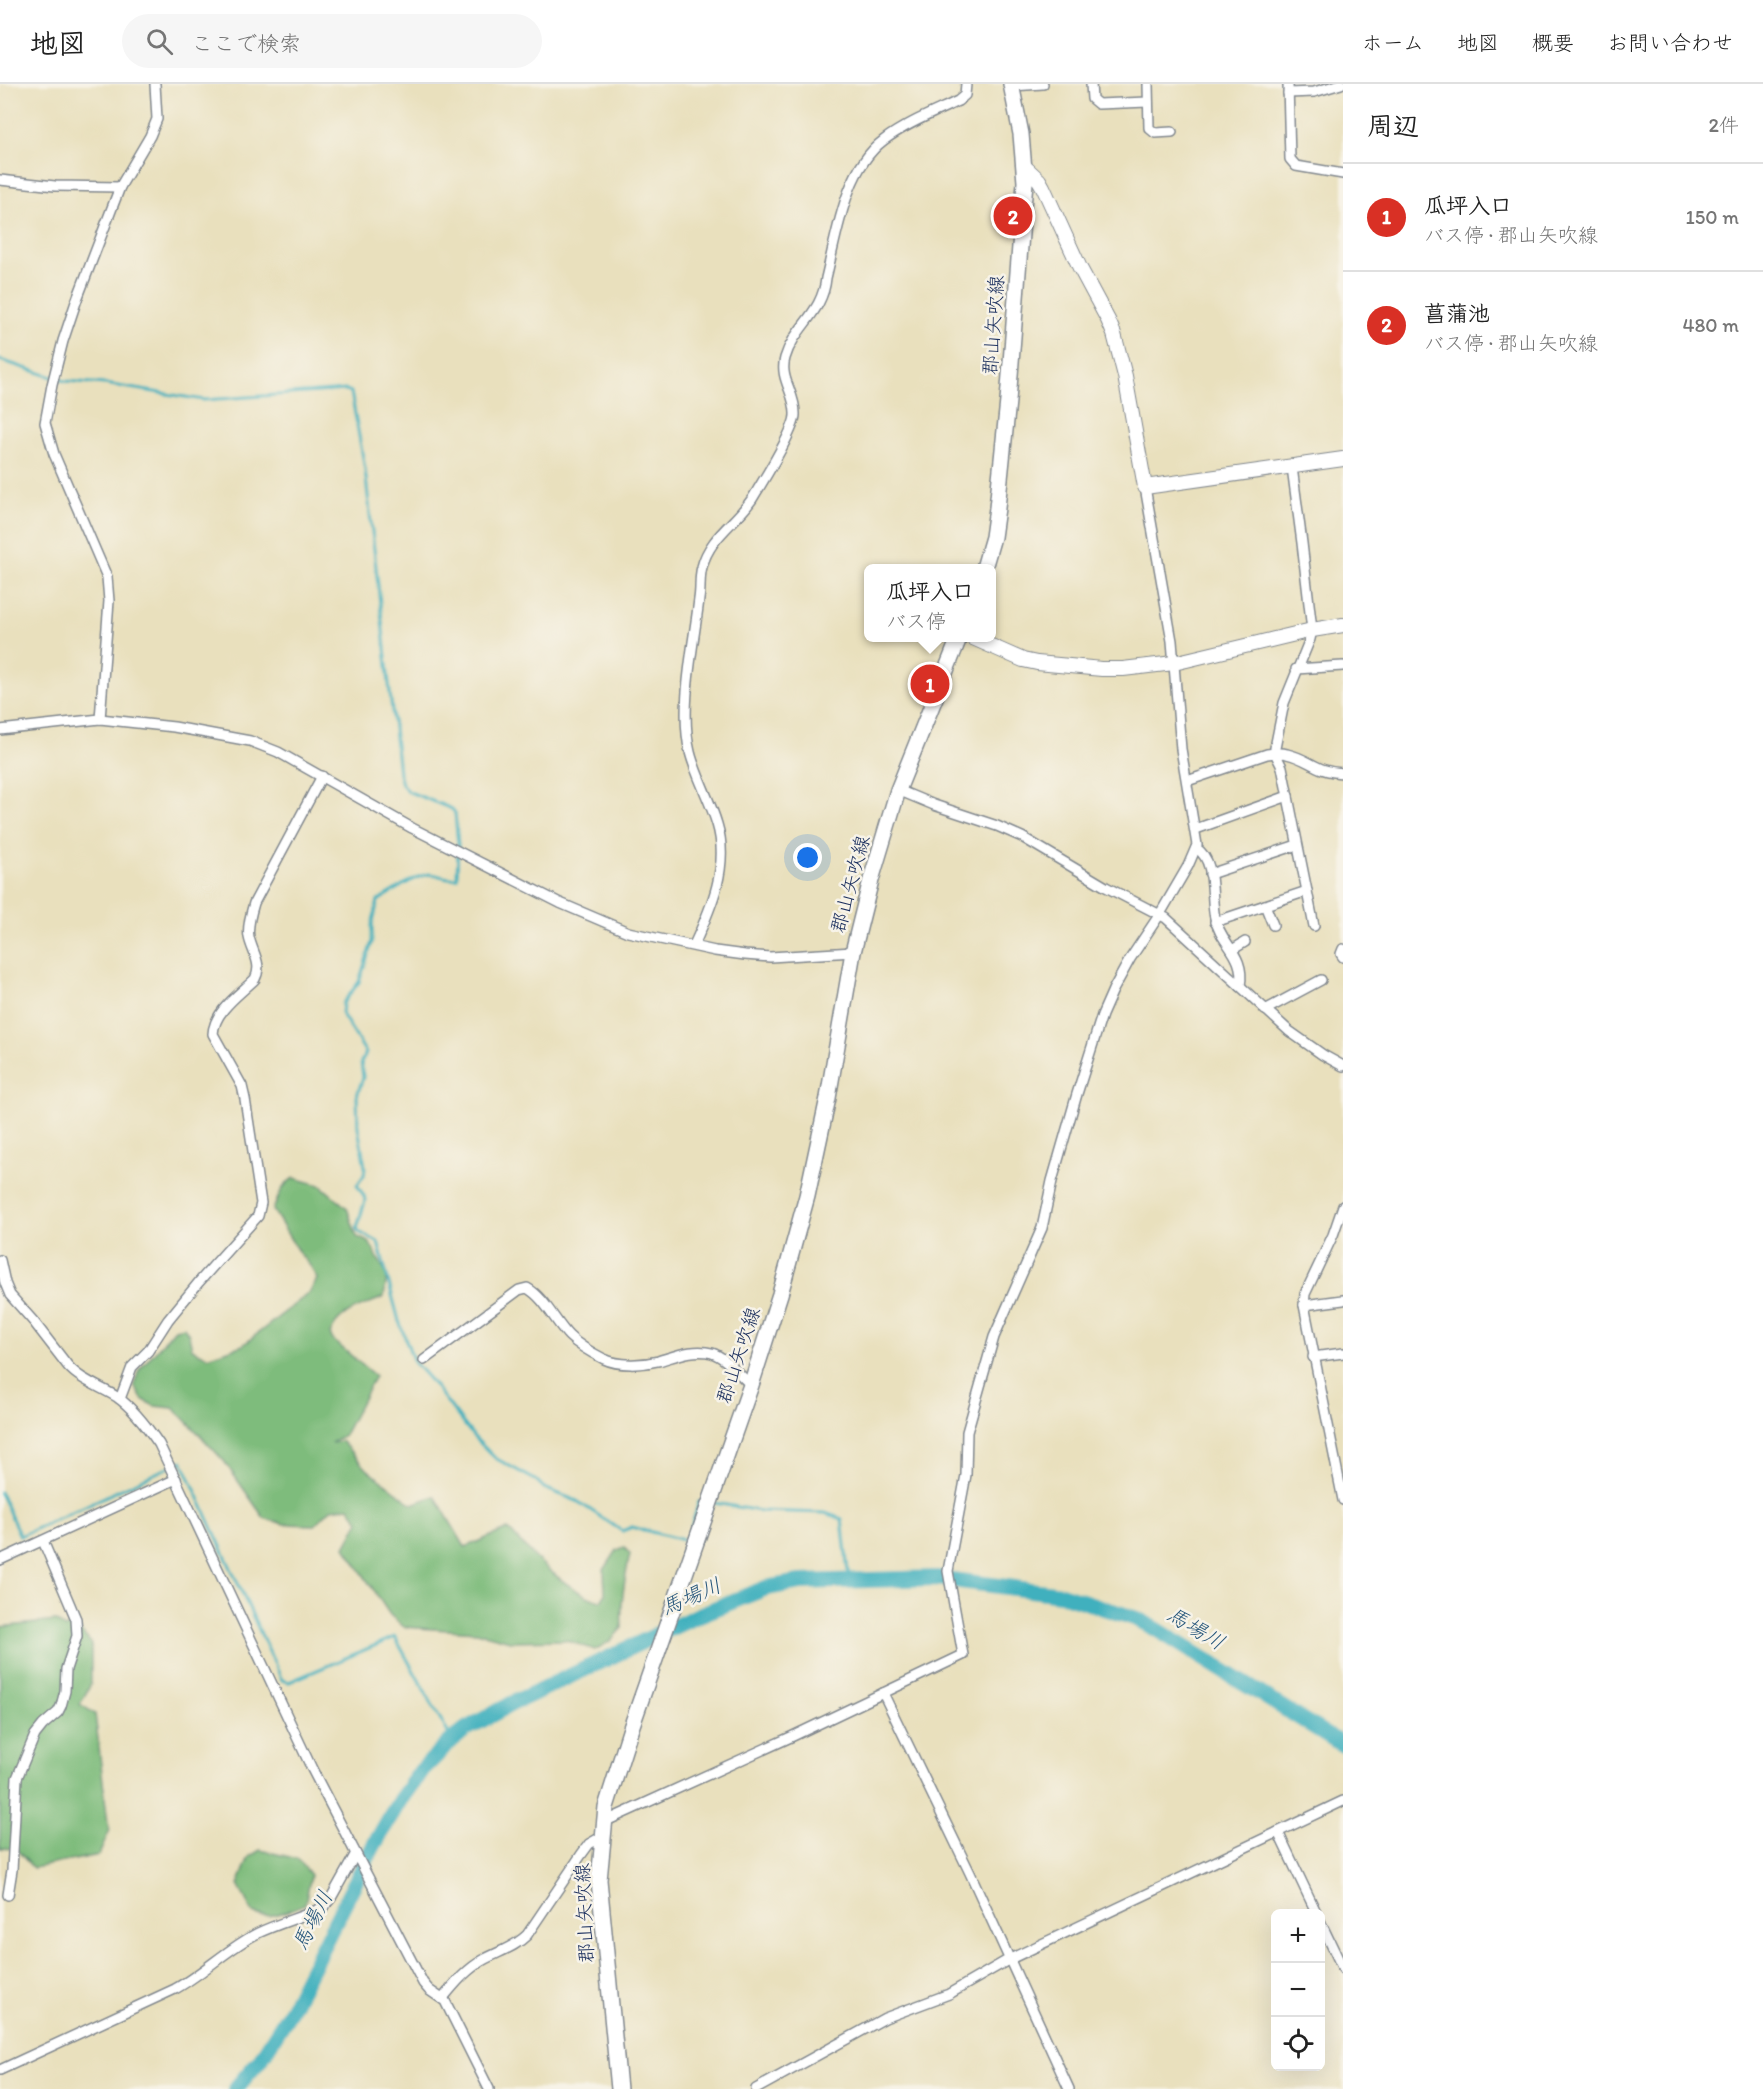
<!DOCTYPE html>
<html lang="ja">
<meta charset="utf-8">
<style>
:root{--surface:#fff;--page:#f6f6f6;--text:#222;--muted:#767676;--line:#e0e0e0;--accent:#d93025}
body{margin:0;font-family:Itim,"Klee One",sans-serif;background:var(--page);color:var(--text)}
.controls{position:absolute;right:18px;bottom:18px;display:grid;overflow:hidden;border-radius:9px;box-shadow:0 6px 24px #0002}
.controls button{width:54px;height:54px;display:grid;place-items:center;padding:0;border:0;border-bottom:2px solid var(--line);background:var(--surface);color:var(--text);font:30px sans-serif}
.you{position:absolute;left:808px;top:774px;width:21px;height:21px;margin:-15px;border:4px solid #fff;border-radius:50%;background:#1a73e8;box-shadow:0 0 0 9px #1a73e833}
.badge{display:grid;place-items:center;width:39px;height:39px;border-radius:50%;background:var(--accent);color:#fff;font-size:20px;font-weight:700}
.pin{position:absolute;translate:-50% -50%;border:3px solid #fff;box-shadow:0 2px 6px #0006}
.popup{position:absolute;left:864px;top:480px;width:132px;height:78px;box-sizing:border-box;display:grid;place-content:center;border-radius:9px;background:var(--surface);filter:drop-shadow(0 2px 4px #0005);font-size:20px;white-space:nowrap;color:var(--muted)}
.popup b{font-size:22px;color:var(--text)}
.popup::after{content:'';position:absolute;left:50%;top:100%;margin-left:-12px;border:12px solid transparent;border-top-color:var(--surface)}
.list{margin:0;padding:0;list-style:none}
h2{display:flex;justify-content:space-between;align-items:center;height:78px;margin:0;padding:0 24px;font-size:26px}
h2 small{font-size:20px;font-weight:400;color:var(--muted)}
.list li{display:grid;grid-template-columns:39px 1fr auto;gap:18px;align-items:center;box-sizing:border-box;height:108px;padding:0 24px;border-top:2px solid var(--line)}
.list b{display:block;font-size:22px;white-space:nowrap}
.list p{margin:0;font-size:20px;white-space:nowrap;color:var(--muted)}
.list em{font-size:20px;font-style:normal;color:var(--muted)}
.icon{flex:none;width:33px;height:33px;fill:none;stroke:currentColor;stroke-width:2;stroke-linecap:round;stroke-linejoin:round}
.map{position:relative;flex:none;width:1343px;height:2005px;overflow:hidden}
header{display:flex;align-items:center;gap:36px;box-sizing:border-box;height:84px;padding:0 30px;background:var(--surface);border-bottom:2px solid var(--line)}
header strong{font-size:28px}
nav{display:flex;gap:33px;margin-inline-start:auto;font-size:21px}
.search{width:420px;height:54px;background:var(--page);display:flex;align-items:center;gap:15px;box-sizing:border-box;padding:0 21px;border-radius:33px;color:var(--muted);font-size:22px}
main{display:flex}
aside{flex:1;background:var(--surface)}
.map>svg:first-child{display:block}
.forest{fill:#7ebc7b;stroke:#4c766c;stroke-width:1.5}
.lines{fill:none;stroke-linecap:round;stroke-linejoin:round}
.stream{stroke:#41b0be;stroke-width:3}
.river{stroke:#41b0be;stroke-width:16}
.street-casing{stroke:#82888e;stroke-width:12}
.secondary-casing{stroke:#82888e;stroke-width:16}
.primary-casing{stroke:#82888e;stroke-width:18}
.street{stroke:#fff;stroke-width:9}
.secondary{stroke:#fff;stroke-width:14}
.primary{stroke:#fff;stroke-width:15}
.labels{text-anchor:middle;dominant-baseline:central;stroke-width:5;stroke-linejoin:round;paint-order:stroke}
.street-label{font-size:20px;fill:#1b2f5e;stroke:#f7f3e8}
.water-label{font-size:21px;font-style:italic;fill:#26567b;stroke:#f7f3e8}
</style>
<header>
<strong>地図</strong>
<div class="search"><svg class="icon" aria-label="search" viewBox="0 0 24 24"><circle cx="10" cy="10" r="6"/><path d="M15 15l6 6"/></svg>ここで検索</div>
<nav><a>ホーム</a><a>地図</a><a>概要</a><a>お問い合わせ</a></nav>
</header>
<main>
<div class="map">
<svg width="1343" height="2005" viewBox="0 0 1343 2005">
<rect width="100%" height="100%" fill="#f7f3e8"/>
<filter id="ink" filterUnits="userSpaceOnUse"><feTurbulence type="fractalNoise" baseFrequency=".0167" numOctaves="2"/><feDisplacementMap in="SourceGraphic" scale="12" xChannelSelector="R" yChannelSelector="G"/><feConvolveMatrix kernelMatrix="1 2 1 2 8 2 1 2 1" color-interpolation-filters="sRGB"/></filter>
<filter id="wash" filterUnits="userSpaceOnUse"><feTurbulence type="fractalNoise" baseFrequency=".008" numOctaves="4" result="noise"/><feDisplacementMap in="SourceGraphic" scale="24" xChannelSelector="R" yChannelSelector="G"/><feGaussianBlur stdDeviation="1.35" result="paint"/><feColorMatrix in="noise" values="0 0 0 0 0 0 0 0 0 0 0 0 0 0 0 0 0 1.4 0 .05"/><feComposite in="paint" operator="in"/></filter>
<g filter="url(#wash)">
<rect width="100%" height="100%" fill="#e9e0bd"/>
<!-- forest -->
<g class="forest">
<path d="M294 1094 320 1101 347 1124 357 1153 369 1158 387 1191 384 1213C363 1223 339 1227 330 1250L333 1256 375 1292 344 1351 331 1359 341 1357 367 1385 412 1420 435 1412 465 1463 508 1445C529 1469 570 1510 601 1517L605 1511 604 1486 617 1466 624 1463 630 1470C625 1494 620 1519 622 1544L609 1558 595 1566 566 1556 510 1557 477 1548 404 1543 390 1531 345 1463 359 1437 349 1423 331 1425 315 1441 284 1440 264 1434 224 1377 183 1333 173 1324 154 1322 142 1315 134 1301 139 1286 175 1245 184 1243 189 1251 192 1265 208 1273 243 1261 310 1208 317 1195 311 1183 299 1169 273 1126C278 1114 282 1100 294 1094Z"/>
<polygon points="56,1537 64,1544 75,1541 91,1559 91,1600 80,1620 95,1630 109,1748 99,1771 33,1784 16,1765 0,1764 0,1543"/>
<path d="M260 1766 298 1775 311 1791 305 1820C290 1826 268 1837 253 1829L238 1801 249 1773Z"/>
</g>
<g class="lines">
<!-- stream -->
<g class="stream">
<path d="M0 276 65 297 105 300 204 316 346 306 351 308 365 385 399 689 402 700 407 707 452 725 455 729 458 761 457 794C445 796 439 790 429 790 417 791 388 810 378 817L372 841V858L359 898 343 919 342 930 366 969 361 978 363 993 357 1012 358 1043 365 1083 364 1091 357 1101 364 1112 365 1117 357 1144 359 1148 378 1158 399 1237 414 1278 430 1296 474 1353 495 1374 537 1397 544 1404 577 1417 622 1447 632 1443 687 1457 699 1418 705 1419"/>
<polyline points="0,1408 20,1452 182,1377 282,1596 289,1598 395,1553 452,1656"/>
<polyline points="715,1419 760,1427 825,1429 842,1435 849,1497"/>
</g>
<!-- river -->
<polyline class="river" points="235,2005 260,1976 288,1931 374,1761 400,1716 421,1687 452,1656 466,1645 513,1619 699,1531 766,1504 800,1498 937,1494 1061,1510 1137,1535 1156,1545 1343,1661"/>
</g>
</g>
<g filter="url(#ink)">
<g class="lines">
<defs>
<g id="street">
<polyline points="1091,0 1092,15 1098,20 1148,18"/>
<polyline points="1148,0 1149,44 1155,49 1172,48"/>
<polyline points="1288,0 1290,75 1296,82 1343,90"/>
<polyline points="1012,2 1043,0"/>
<polyline points="1288,9 1314,8 1341,0"/>
<polyline points="0,96 55,102 120,103"/>
<polyline points="1292,383 1302,459 1312,546 1310,555 1284,619 1275,664 1275,669 1282,683 1314,842"/>
<polyline points="1296,585 1343,582"/>
<polyline points="100,635 109,517 107,493 54,370 45,339 52,301 63,257 76,218 120,103 150,52 157,35 155,0"/>
<polyline points="0,646 100,635 174,643 250,657 278,668 412,744 560,819 628,848 715,867 745,871 770,873 853,868"/>
<path d="M1187 697 1267 670C1274 669 1281 668 1287 670 1310 675 1315 688 1343 689"/>
<polyline points="898,706 934,721 997,742 1022,753 1106,803 1166,834 1289,947 1323,971 1343,982"/>
<polyline points="1196,745 1288,712"/>
<path d="M1196 764C1217 777 1210 813 1215 834 1220 860 1246 870 1240 902"/>
<polyline points="1210,790 1297,761"/>
<polyline points="1265,821 1273,841"/>
<polyline points="1215,838 1307,807"/>
<path d="M694 861C711 824 730 782 717 740 710 716 696 692 690 668 679 624 694 560 699 515 701 504 699 493 702 483 710 450 742 436 757 407 766 392 795 345 795 331 796 310 779 295 785 274 794 243 823 229 826 194 837 150 845 85 884 56 905 40 935 28 958 17L965 11 966 0"/>
<polyline points="1343,865 1341,870 1343,873"/>
<polyline points="1232,866 1245,858"/>
<polyline points="1265,926 1321,896"/>
<polyline points="1343,1122 1333,1151 1305,1210 1304,1221 1343,1416"/>
<path d="M0 1176 5 1199 10 1211 34 1238 68 1282C80 1296 101 1303 117 1313 133 1324 148 1344 159 1360L312 1685 423 1899 429 1906 445 1917 489 2005"/>
<polyline points="1304,1221 1343,1216"/>
<polyline points="1313,1273 1343,1269"/>
<path d="M424 1276 519 1206 527 1204C545 1214 555 1238 569 1252 579 1262 592 1269 604 1275 619 1282 642 1281 658 1277 676 1272 693 1264 712 1269 727 1274 739 1291 751 1301"/>
<path d="M120 1315 132 1283 148 1267 168 1236 199 1198 258 1132 261 1119 245 1015 242 1002 213 950C214 927 240 910 255 895 263 880 252 868 249 853 247 843 251 829 254 819L322 692"/>
<polyline points="0,1476 176,1395"/>
<polyline points="883,1609 970,1789 1069,2005"/>
<polyline points="604,1738 793,1652 963,1571 948,1487 966,1391 967,1348 994,1253 1042,1144 1052,1097 1077,1010 1102,931 1113,906 1130,875 1160,830 1188,782 1197,761 1181,665 1172,557 1145,403"/>
<polyline points="1278,1748 1317,1830"/>
<polyline points="8,1811 12,1786 17,1694 35,1651 43,1641 58,1628 61,1622 65,1607 66,1585 77,1552 76,1535 43,1457"/>
<polyline points="1320,1837 1343,1885"/>
<path d="M443 1914C455 1899 468 1884 485 1875 500 1867 515 1863 527 1851L581 1771 589 1760 603 1752"/>
<path d="M0 1986 175 1905C204 1889 228 1864 258 1849 279 1839 302 1833 324 1823L331 1814 355 1771"/>
<polyline points="756,2005 885,1934 949,1910 1008,1876 1343,1717"/>
</g>
<g id="secondary">
<polyline points="1025,83 1039,96 1043,103 1080,184 1108,236 1114,250 1125,292 1145,403 1343,375"/>
<polyline points="973,554 1023,576 1037,579 1102,585 1123,585 1174,579 1312,546 1343,541"/>
</g>
<g id="primary">
<polyline points="984,484 993,453 997,424 1008,317 1025,98 1021,50 1011,0"/>
<polyline points="619,2005 599,1796 606,1723 631,1644 751,1301 780,1210 807,1112 828,1014 853,868 871,796 898,706 959,554"/>
</g>
</defs>
<!-- street casing -->
<use href="#street" class="street-casing"/>
<!-- secondary casing -->
<use href="#secondary" class="secondary-casing"/>
<!-- primary casing -->
<use href="#primary" class="primary-casing"/>
<!-- street -->
<use href="#street" class="street"/>
<!-- secondary -->
<use href="#secondary" class="secondary"/>
<!-- primary -->
<use href="#primary" class="primary"/>
</g>
</g>
<g class="labels">
<!-- street labels -->
<g class="street-label">
<text transform="translate(993 241) rotate(-86)">郡山矢吹線</text>
<text transform="translate(850 800) rotate(-75)">郡山矢吹線</text>
<text transform="translate(738 1271) rotate(-72)">郡山矢吹線</text>
<text transform="translate(584 1829) rotate(-93)">郡山矢吹線</text>
</g>
<!-- water labels -->
<g class="water-label">
<text transform="translate(691 1512) rotate(-23)">馬場川</text>
<text transform="translate(1196 1544) rotate(31)">馬場川</text>
<text transform="translate(312 1836) rotate(-63)">馬場川</text>
</g>
</g>
</svg>
<div class="controls">
<button>+</button>
<button>−</button>
<button><svg class="icon" aria-label="locate" viewBox="0 0 24 24"><circle cx="12" cy="12" r="6"/><path d="M12 2v4M12 18v4M2 12h4M18 12h4"/></svg></button>
</div>
<div class="you"></div>
<div class="pin badge" style="left:930px;top:600px">1</div>
<div class="popup"><b>瓜坪入口</b>バス停</div>
<div class="pin badge" style="left:1013px;top:132px">2</div>
</div>
<aside>
<h2>周辺<small>2件</small></h2>
<ul class="list">
<li><span class="badge">1</span><div><b>瓜坪入口</b><p>バス停 · 郡山矢吹線</p></div><em>150 m</em></li>
<li><span class="badge">2</span><div><b>菖蒲池</b><p>バス停 · 郡山矢吹線</p></div><em>480 m</em></li>
</ul>
</aside>
</main>
